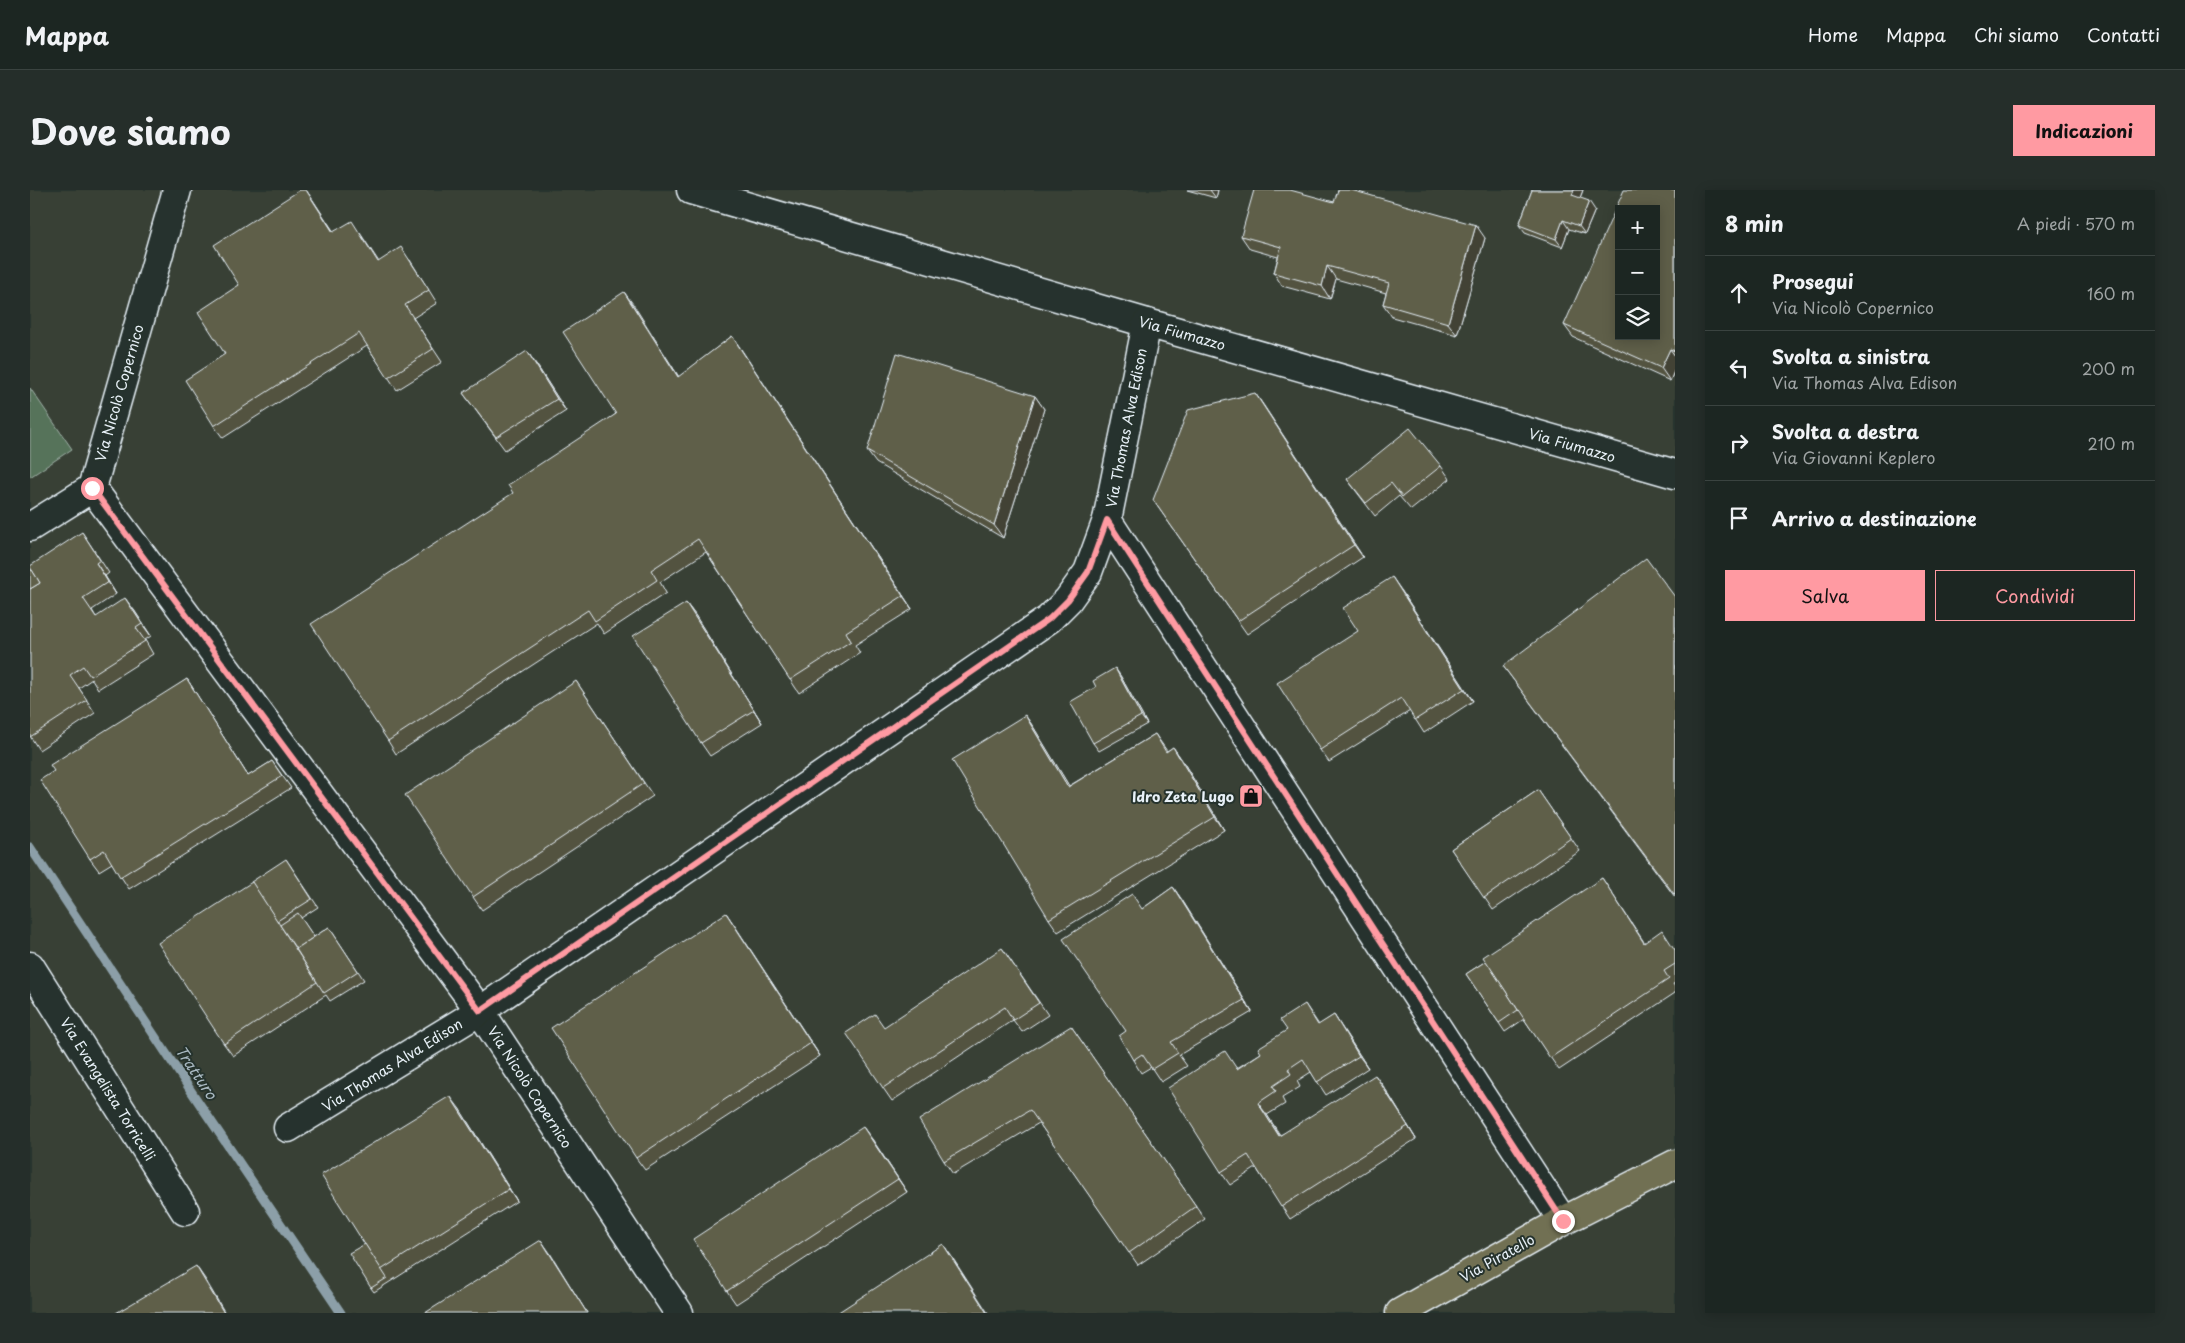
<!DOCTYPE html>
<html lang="it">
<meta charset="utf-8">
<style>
:root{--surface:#1c2622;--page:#252e2a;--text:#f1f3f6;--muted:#a0a5a5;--line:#3a4340;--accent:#ff9aa2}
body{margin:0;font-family:"Playpen Sans",sans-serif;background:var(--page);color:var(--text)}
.controls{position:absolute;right:15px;top:15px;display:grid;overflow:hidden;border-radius:0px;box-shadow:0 2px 12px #0003}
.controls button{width:45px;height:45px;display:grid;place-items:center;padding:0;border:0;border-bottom:1px solid var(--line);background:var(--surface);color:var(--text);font:25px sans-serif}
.stop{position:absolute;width:15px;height:15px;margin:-11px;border:4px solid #ff9aa2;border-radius:50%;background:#fff}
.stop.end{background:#ff9aa2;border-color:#fff;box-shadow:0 1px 5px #0008}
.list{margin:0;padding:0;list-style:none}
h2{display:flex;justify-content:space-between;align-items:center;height:65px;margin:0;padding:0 20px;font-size:21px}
h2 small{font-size:16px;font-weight:400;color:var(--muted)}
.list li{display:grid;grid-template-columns:32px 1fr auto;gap:15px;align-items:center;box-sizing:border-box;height:75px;padding:0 20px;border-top:1px solid var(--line)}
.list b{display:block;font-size:19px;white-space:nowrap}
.list p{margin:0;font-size:16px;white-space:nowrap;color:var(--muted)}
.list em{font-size:16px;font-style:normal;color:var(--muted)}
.actions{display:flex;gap:10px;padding:15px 20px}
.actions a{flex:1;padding:11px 0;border:1px solid var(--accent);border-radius:0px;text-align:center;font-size:18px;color:var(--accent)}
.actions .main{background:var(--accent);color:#111}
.icon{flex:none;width:28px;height:28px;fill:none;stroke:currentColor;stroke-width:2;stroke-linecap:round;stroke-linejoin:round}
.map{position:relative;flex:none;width:1645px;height:1123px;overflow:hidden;border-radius:0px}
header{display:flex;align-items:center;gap:30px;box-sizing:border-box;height:70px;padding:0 25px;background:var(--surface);border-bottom:1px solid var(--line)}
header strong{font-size:24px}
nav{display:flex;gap:28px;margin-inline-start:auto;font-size:18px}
.intro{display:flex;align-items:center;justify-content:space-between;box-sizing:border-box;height:120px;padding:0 30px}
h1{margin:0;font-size:35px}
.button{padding:12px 22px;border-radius:0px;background:var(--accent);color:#111;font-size:18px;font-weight:700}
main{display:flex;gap:30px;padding:0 30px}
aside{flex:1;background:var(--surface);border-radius:0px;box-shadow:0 2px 12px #0003}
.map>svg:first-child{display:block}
.built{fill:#374036;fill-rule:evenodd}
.green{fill:#57735a;stroke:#a0b2a9}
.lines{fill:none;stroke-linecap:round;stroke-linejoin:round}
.stream{stroke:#8c9fa8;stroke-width:9}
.minor-casing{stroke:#e8f1f8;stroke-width:31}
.primary-casing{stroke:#e8f1f8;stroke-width:31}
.minor{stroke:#26332d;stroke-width:28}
.primary{stroke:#716f52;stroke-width:28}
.wall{fill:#525240;stroke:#e8f1f8}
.shaded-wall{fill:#424234;stroke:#e8f1f8}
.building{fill:#5f5f4a;stroke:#e8f1f8;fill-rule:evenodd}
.route{stroke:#ff9aa2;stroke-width:6}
.labels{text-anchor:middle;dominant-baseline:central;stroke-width:4;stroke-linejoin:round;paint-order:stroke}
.street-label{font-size:14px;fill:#e8f1f8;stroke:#26332d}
.poi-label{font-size:14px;font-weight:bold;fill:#e8f1f8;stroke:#26332d;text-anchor:end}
.water-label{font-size:15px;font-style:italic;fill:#aabac3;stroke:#26332d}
</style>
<header>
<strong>Mappa</strong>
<nav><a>Home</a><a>Mappa</a><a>Chi siamo</a><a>Contatti</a></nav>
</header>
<div class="intro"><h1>Dove siamo</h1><a class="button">Indicazioni</a></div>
<main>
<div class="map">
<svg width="1645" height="1123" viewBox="0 0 1645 1123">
<rect width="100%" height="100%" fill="#26332d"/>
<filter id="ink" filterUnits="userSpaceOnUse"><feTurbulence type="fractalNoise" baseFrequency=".02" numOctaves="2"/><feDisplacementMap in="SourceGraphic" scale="10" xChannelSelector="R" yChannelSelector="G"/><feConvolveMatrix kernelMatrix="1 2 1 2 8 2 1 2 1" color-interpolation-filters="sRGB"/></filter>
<g filter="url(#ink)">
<!-- built -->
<path class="built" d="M0 0H1645V1123H0ZM1589 19H1626V146H1589Z"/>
<!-- green -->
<polygon class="green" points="0,198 42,259 0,287"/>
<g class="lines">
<!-- stream -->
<polyline class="stream" points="0,657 169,913 311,1123"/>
<defs>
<g id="minor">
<polyline points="147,0 62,298 450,821 649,1123"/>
<polyline points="661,0 1117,133 1645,284"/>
<polyline points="1077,330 1533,1031"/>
<polyline points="0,337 62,298"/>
<polyline points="0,776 155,1021"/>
<polyline points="258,938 450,821 1019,429 1038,410 1058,382 1077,330 1117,133"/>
</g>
<polyline id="primary" points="1370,1123 1533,1031 1645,974"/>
</defs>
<!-- minor casing -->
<use href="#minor" class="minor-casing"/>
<!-- primary casing -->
<use href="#primary" class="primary-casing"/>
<!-- minor -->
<use href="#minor" class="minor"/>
<!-- primary -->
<use href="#primary" class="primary"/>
</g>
<!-- wall -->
<g class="wall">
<polygon points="276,0 304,42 330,43 349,72 380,70 407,113 383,128 412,172 367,200 337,156 193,248 184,236 195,164 209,95"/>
<polygon points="1157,0 1188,0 1186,8"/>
<polygon points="1502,0 1553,0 1550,8 1565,20 1555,44 1539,39 1532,57 1495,43 1489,35"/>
<polygon points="1645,0 1645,179 1640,191 1543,147 1534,135"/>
<polygon points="1304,12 1455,48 1427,145 1362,127 1353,114 1356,103 1306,89 1300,109 1252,96 1244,83 1248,67 1220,59 1211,46"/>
<polygon points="594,102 649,187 702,146 882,419 825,455 830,463 769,503 676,362 630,392 636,403 574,444 567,433 366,564 358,551 483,303 586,224"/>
<polygon points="506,174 536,221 475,260 433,203"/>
<polygon points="1225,203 1333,367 1217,444 1123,310"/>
<polygon points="1005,206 1014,219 973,348 846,273 837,261"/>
<polygon points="1411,276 1420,289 1381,320 1369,306 1345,326 1326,301 1317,289"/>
<polygon points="52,342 79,383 75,386 86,404 62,420 66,427 104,420 121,446 115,450 123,464 68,499 62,489 49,498 65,523 9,560 0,546"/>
<polygon points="1371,400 1443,511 1394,543 1380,521 1299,572 1290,560 1328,441"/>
<polygon points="1645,407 1645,707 1473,476"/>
<polygon points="656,413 665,425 732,533 680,566 671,553"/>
<polygon points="1085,478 1091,487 1117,534 1069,561 1063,553"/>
<polygon points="157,489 165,502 218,586 242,571 261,598 99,699 82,673 69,681 60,669 24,581"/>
<polygon points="546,491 623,606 452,720 443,707"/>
<polygon points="995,525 1004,538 1039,596 1125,544 1137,561 1143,557 1152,570 1194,640 1028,742 1019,729"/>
<polygon points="1508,600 1550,661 1463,720 1421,659"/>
<polygon points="256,669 288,717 271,728 284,747 299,737 334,790 300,811 296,805 203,866 194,854"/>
<polygon points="1572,688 1614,752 1645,759 1645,793 1643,794 1645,797 1645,803 1529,880 1494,829 1475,842 1436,784 1456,771"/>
<polygon points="1143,697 1152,710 1222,822 1149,865 1157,876 1131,892 1121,877 1111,883 1103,870 1096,841 1112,719"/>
<polygon points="696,723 790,866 615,980 606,968"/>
<polygon points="972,758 1018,825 992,842 983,830 862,911 853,898"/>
<polygon points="1275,814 1289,835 1304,825 1338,878 1296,905 1281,882 1267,891 1270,897 1252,908 1255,914 1237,925 1250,945 1354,897 1386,949 1260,1029 1226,978 1200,995 1191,982 1207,878 1231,863 1257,840"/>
<polygon points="1041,836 1175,1029 1108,1075 1009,933 923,984 914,971"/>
<polygon points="429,918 487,1011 344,1102 341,1098 335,1054"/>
<polygon points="842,949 877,1002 706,1114 697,1101"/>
</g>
<!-- shaded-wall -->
<g class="shaded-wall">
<polygon points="276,0 283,10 312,55 303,42"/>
<polygon points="1180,0 1188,0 1186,8"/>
<polygon points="1544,0 1553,0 1548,13 1542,5"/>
<polygon points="1559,11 1565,20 1555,44 1549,36"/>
<polygon points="1533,30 1539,39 1532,57 1526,49"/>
<polygon points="1446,35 1455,48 1427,145 1418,133"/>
<polygon points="1297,76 1306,89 1300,109 1292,96"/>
<polygon points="594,102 603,114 657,200 648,187"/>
<polygon points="702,146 711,159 882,419 873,406"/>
<polygon points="1640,159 1645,166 1645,179 1640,191 1631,178"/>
<polygon points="497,161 506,174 536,221 527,209"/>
<polygon points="1225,203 1234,216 1333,367 1324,355"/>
<polygon points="1005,206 1014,219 973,348 964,335"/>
<polygon points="66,373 75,386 86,404 78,392"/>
<polygon points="1362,387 1371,400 1443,511 1434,499"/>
<polygon points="95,408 104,420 121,446 112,434"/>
<polygon points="656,413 665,425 732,533 724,520"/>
<polygon points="1085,478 1091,487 1117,534 1111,526"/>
<polygon points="157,489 165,502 226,599 218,586"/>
<polygon points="995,525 1004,538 1047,609 1038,597"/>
<polygon points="1143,557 1152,570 1194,640 1185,627"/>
<polygon points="1143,697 1152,710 1222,822 1214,810"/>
<polygon points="696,723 705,736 790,866 781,853"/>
<polygon points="1304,825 1312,838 1338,878 1329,866"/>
<polygon points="1345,885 1354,897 1386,949 1378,936"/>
<polygon points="420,906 429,918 487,1011 479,999"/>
<polygon points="1228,913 1237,925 1258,958 1249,946"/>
<polygon points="833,937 842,949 877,1002 868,989"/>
<polygon points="511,1050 520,1063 557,1123"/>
<polygon points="913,1054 922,1067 958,1123 957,1123"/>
<polygon points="166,1076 175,1089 195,1123 194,1123"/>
</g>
<!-- building -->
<g class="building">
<polygon points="270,0 276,0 303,42 322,31 348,72 371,57 399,100 375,115 403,159 358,188 329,143 184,236 155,190 195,164 168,122 209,95 184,55"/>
<polygon points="1224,0 1260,0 1304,12 1308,0 1321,0 1446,35 1418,133 1353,114 1359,93 1297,76 1292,96 1244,83 1251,57 1211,46"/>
<polygon points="1502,0 1544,0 1542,5 1559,11 1549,36 1533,30 1526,49 1489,35"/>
<path d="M1594 0H1645V161L1640 159 1631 178 1534 135ZM1589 19H1626V146H1589Z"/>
<polygon points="594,102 648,187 702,146 873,406 816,442 821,451 760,490 668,349 621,380 627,390 565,431 558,420 358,551 281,434 483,303 478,295 586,224 533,142"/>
<polygon points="497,161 527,209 466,247 433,203"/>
<polygon points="867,163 1005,206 964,335 837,261"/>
<polygon points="1225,203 1324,355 1208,431 1123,310 1158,220"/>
<polygon points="1380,238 1411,276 1372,307 1361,293 1336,313 1317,289"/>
<polygon points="52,342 70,370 66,373 78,392 53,408 66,427 95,408 112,434 106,438 115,451 60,486 53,476 40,485 57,510 0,547 0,399 10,393 0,377 0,376"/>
<polygon points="1616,368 1645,407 1645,703 1644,704 1473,476"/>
<polygon points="2,380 10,393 0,399 0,381"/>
<polygon points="1362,387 1434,499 1385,530 1371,508 1290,560 1247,493 1328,441 1313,418"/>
<polygon points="656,413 724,520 671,553 603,446"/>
<polygon points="1085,478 1111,526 1063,553 1040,512 1066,497 1063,491"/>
<polygon points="157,489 218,586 242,571 252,586 90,687 74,660 60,669 10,590 24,581 20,575"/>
<polygon points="546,491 614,593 443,707 375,605"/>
<polygon points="995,525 1038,597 1125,544 1136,562 1143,557 1185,627 1019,729 922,570"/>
<polygon points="1508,600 1541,648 1454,708 1421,659"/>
<polygon points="256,669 282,709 247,731 221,692"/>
<polygon points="1572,688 1614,753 1632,740 1645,760 1645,774 1634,781 1639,789 1520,868 1453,767"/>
<polygon points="222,692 287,792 194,854 128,753"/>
<polygon points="1143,697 1214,810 1141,852 1148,863 1122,879 1112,864 1103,870 1089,846 1096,841 1033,749 1102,704 1112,719"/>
<polygon points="268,723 284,747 266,759 250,735"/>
<polygon points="696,723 781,853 606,968 521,838"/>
<polygon points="299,737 328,781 294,803 266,759"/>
<polygon points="972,758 1009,813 983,830 975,817 853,898 816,843 845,824 854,837"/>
<polygon points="1456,771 1488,820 1469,833 1436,784"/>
<polygon points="1275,814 1288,835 1304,825 1329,866 1287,892 1273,869 1258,879 1261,884 1243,896 1246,901 1228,913 1249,946 1345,885 1378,936 1251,1017 1218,965 1191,982 1138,898 1195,861 1207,879 1231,863 1228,858 1257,840 1250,830"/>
<polygon points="1041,836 1166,1016 1099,1063 1000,920 914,971 889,930"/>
<polygon points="420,906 479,999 351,1080 291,985"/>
<polygon points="833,937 868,989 697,1101 663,1049"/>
<polygon points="511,1050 557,1123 395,1123"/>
<polygon points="335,1054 357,1088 341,1098 319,1063"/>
<polygon points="913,1054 957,1123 807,1123"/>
<polygon points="166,1076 194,1123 86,1123"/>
</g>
</g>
<g class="lines" filter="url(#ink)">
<!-- route -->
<polyline class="route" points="62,298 450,821 1019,429 1038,410 1058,382 1077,330 1533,1031"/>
</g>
<!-- icons -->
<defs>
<symbol id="shop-square" viewBox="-11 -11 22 22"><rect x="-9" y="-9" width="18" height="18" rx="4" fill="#ff9aa2" stroke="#26332d"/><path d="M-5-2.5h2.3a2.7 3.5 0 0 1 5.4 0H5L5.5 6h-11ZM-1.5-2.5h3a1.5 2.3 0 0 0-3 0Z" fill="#111"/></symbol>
</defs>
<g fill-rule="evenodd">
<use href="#shop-square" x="1207" y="592" width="28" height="28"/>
</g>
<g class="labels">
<!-- street labels -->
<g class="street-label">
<text transform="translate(1152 143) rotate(16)">Via Fiumazzo</text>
<text transform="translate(89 203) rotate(-74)">Via Nicolò Copernico</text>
<text transform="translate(1096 238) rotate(-79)">Via Thomas Alva Edison</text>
<text transform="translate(1542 255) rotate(16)">Via Fiumazzo</text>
<text transform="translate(362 875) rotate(-32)">Via Thomas Alva Edison</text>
<text transform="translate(500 897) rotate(57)">Via Nicolò Copernico</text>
<text transform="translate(78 899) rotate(58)">Via Evangelista Torricelli</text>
<text transform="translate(1467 1068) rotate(-29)">Via Piratello</text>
</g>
<!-- poi labels -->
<g class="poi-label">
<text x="1204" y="606">Idro Zeta Lugo</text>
</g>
<!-- water labels -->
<g class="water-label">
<text transform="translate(167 882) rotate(56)">Tratturo</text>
</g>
</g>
</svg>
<div class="controls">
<button>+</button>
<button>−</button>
<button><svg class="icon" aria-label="layers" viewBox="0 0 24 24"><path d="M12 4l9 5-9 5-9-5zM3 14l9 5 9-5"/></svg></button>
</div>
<div class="stop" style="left:62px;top:298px"></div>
<div class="stop end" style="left:1533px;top:1031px"></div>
</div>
<aside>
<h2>8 min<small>A piedi · 570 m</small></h2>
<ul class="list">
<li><svg class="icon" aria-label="ahead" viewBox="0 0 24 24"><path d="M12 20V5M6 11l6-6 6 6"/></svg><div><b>Prosegui</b><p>Via Nicolò Copernico</p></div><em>160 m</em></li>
<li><svg class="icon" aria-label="left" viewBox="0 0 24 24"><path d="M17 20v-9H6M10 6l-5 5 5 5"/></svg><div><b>Svolta a sinistra</b><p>Via Thomas Alva Edison</p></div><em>200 m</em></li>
<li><svg class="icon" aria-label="right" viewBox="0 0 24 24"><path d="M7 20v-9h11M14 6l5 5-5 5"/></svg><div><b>Svolta a destra</b><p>Via Giovanni Keplero</p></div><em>210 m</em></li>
<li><svg class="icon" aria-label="arrive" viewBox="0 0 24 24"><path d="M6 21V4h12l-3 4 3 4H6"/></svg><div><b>Arrivo a destinazione</b></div></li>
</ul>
<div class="actions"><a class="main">Salva</a><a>Condividi</a></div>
</aside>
</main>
